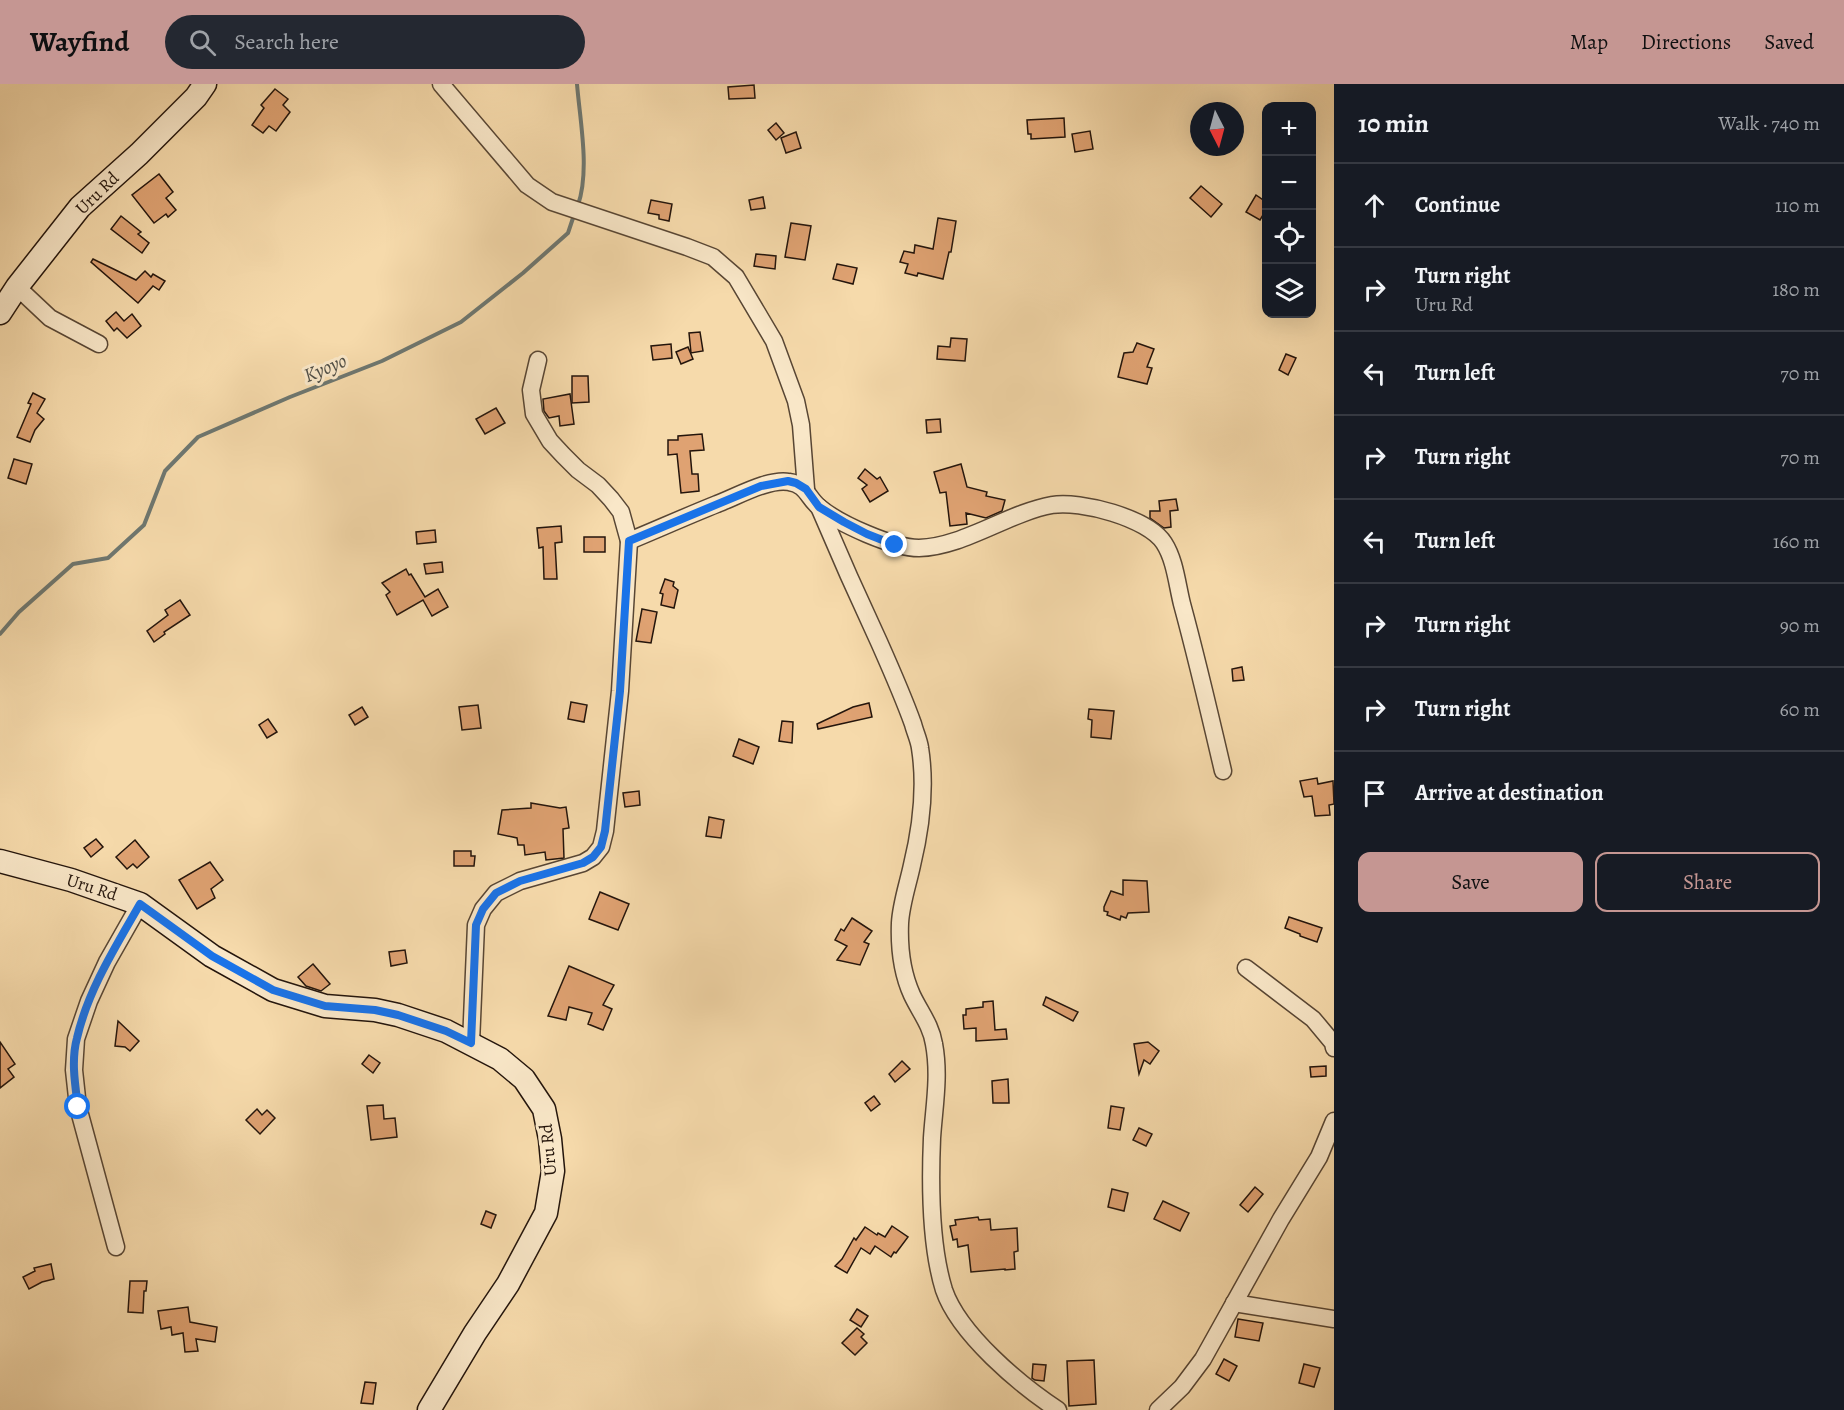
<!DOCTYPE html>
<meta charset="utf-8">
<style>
:root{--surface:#171b24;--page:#242831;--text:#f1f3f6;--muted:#9ea1a6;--line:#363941;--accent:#c59692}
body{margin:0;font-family:Alegreya,serif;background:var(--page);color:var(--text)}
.controls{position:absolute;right:18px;top:18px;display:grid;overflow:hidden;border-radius:12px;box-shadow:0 6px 24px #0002}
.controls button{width:54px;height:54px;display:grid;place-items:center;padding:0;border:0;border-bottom:2px solid var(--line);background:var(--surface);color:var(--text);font:30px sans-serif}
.compass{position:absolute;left:1190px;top:18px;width:54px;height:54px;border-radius:50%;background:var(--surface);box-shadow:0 6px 24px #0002;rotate:174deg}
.stop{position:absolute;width:18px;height:18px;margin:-14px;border:4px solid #1a73e8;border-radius:50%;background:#fff}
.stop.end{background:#1a73e8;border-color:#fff;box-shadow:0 2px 6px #0008}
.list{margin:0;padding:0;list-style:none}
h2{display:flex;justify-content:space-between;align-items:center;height:78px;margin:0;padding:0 24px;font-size:26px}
h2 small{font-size:20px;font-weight:400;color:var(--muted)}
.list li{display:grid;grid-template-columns:39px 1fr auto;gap:18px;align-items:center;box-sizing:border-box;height:84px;padding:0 24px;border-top:2px solid var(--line)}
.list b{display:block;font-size:22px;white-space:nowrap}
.list p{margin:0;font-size:20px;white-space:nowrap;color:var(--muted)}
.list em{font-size:20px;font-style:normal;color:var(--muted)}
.actions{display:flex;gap:12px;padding:18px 24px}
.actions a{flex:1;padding:14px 0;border:2px solid var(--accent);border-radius:12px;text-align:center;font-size:21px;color:var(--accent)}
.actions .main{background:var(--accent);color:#111}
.icon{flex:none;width:33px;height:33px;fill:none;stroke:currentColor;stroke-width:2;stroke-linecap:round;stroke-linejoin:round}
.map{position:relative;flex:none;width:1334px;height:1326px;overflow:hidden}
header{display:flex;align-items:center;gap:36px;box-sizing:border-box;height:84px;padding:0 30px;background:var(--accent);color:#111}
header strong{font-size:28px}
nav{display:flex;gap:33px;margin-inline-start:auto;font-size:21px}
.search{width:420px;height:54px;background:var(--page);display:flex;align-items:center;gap:15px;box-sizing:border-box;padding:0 21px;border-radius:33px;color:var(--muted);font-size:22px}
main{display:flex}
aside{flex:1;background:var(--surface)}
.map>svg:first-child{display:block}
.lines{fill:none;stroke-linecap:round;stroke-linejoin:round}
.stream{stroke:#6e7770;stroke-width:4}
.building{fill:#dfa272;stroke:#24150c;stroke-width:1.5}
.street-casing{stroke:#584634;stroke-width:19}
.secondary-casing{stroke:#24150c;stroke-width:25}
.street{stroke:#f9e7c8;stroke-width:16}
.secondary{stroke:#f9e7c8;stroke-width:22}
.route{stroke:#1a73e8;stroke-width:8}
.labels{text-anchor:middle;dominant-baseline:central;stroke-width:6;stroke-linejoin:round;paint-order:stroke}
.street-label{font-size:18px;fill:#24150c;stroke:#f9e7c8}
.water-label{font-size:20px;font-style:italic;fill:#4f4e46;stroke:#f9e7c8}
</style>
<header>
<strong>Wayfind</strong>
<div class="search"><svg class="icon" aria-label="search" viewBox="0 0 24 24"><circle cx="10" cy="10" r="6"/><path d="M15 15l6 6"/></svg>Search here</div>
<nav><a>Map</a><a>Directions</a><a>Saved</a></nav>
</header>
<main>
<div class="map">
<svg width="1334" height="1326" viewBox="0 0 1334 1326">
<rect width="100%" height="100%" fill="#f6daab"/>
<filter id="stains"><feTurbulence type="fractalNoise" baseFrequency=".00333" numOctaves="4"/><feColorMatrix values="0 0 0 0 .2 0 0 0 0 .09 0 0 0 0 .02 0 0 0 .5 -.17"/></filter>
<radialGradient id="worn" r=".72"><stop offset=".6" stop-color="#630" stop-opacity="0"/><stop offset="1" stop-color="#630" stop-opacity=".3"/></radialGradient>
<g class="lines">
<!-- stream -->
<g class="stream">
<path d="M577 0C580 37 590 86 578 121"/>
<polyline points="0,550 19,528 73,480 108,474 144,441 165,387 198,353 290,313 382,277 461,238 523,189 568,149 574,131"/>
</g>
</g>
<!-- building -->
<g class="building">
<polygon points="754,1 755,14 729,15 728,3"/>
<polygon points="275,5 288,15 283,21 290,28 276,47 269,42 263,49 252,41 264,24 261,21"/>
<polygon points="1064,34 1065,53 1031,55 1031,50 1028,50 1027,36"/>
<polygon points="776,39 784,49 776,56 768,46"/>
<polygon points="1090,47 1093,65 1075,68 1072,50"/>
<polygon points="796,48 801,64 786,69 781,54"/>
<polygon points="159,90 173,108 166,114 176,126 168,133 166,130 154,139 132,111"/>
<polygon points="1201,102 1222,120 1211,133 1190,114"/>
<polygon points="1256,111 1266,118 1266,126 1260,136 1246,128"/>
<polygon points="763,113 765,124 751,126 749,116"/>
<polygon points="651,116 672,120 669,137 659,135 659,131 648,129"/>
<polygon points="121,132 141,148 138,150 149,159 142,169 111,145"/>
<polygon points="938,134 956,137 951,168 949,168 943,195 918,189 917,192 905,189 908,180 900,178 904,167 914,169 915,161 933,165"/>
<polygon points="791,139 811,142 805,176 785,173"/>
<polygon points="756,170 776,172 775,185 754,182"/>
<polygon points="93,175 136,196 145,187 151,193 153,190 165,197 159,206 153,202 138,219 91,178"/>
<polygon points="837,180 857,184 853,200 833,195"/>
<polygon points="116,228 124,237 132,230 141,242 127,254 117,244 114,247 106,237"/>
<polygon points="700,248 703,267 691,269 689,249"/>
<polygon points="951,254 967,255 965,277 937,275 938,262 950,263"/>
<polygon points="1137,259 1154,265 1147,283 1152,284 1147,300 1118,293 1124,269 1133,268"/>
<polygon points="671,260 672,274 653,276 651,262"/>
<polygon points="688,263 693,275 681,280 676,268"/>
<polygon points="1286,270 1296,274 1288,291 1279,286"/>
<polygon points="572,292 588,292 589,318 572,319"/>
<polygon points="33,309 45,315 37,329 44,335 35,346 30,358 17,353 31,320 28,319"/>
<polygon points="570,310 574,340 560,342 559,332 549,334 544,327 543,315"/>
<polygon points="496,324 505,339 485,350 476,335"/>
<polygon points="940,335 941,348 927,349 926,336"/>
<polygon points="702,350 704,366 690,367 692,390 698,390 699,407 681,409 677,370 668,371 668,356 678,356 678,352"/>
<polygon points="14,375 32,380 26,400 8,394"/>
<polygon points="961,380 967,403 987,408 986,412 1005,416 1002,427 986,434 966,429 967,440 950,442 946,408 940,409 934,388"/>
<polygon points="865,385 877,395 880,393 888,407 870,418 862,405 867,401 858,394"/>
<polygon points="1176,415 1178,426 1170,427 1171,443 1164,444 1150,434 1150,427 1160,427 1159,417"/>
<polygon points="561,442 562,458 555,459 557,495 544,495 543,463 539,464 537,444"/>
<polygon points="435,446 436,458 417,460 416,448"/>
<rect x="584" y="453" width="21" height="15"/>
<polygon points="442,478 443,488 426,490 424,480"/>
<polygon points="406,485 409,491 411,490 425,513 438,505 448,523 432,532 423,516 397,531 386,511 390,508 382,499"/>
<polygon points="665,495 674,498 673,502 678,506 674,524 661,521 663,510 660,509"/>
<polygon points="180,516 190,531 164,548 165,550 154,558 147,547 168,531 165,526"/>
<polygon points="642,525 657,528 651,559 636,557"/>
<polygon points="1242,583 1244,596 1233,597 1232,585"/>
<polygon points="571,618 587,621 584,638 568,635"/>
<polygon points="869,619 872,633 818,645 817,640 853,623"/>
<polygon points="478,621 481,644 462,646 459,623"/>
<polygon points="362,623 368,633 355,641 349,631"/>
<polygon points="1089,625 1114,627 1111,655 1091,653 1092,636 1088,635"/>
<polygon points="268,635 277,648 267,654 259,641"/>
<polygon points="782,637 793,638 792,659 779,657"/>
<polygon points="739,655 759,663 753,680 733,672"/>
<polygon points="1317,694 1318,700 1333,697 1334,720 1329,721 1330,731 1315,732 1312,712 1304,713 1300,697"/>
<polygon points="639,707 640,721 625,723 623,709"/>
<polygon points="531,719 560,724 566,723 569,744 563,745 564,774 546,776 545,768 525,771 524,761 518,761 517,754 498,750 502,726 531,724"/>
<polygon points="709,733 724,736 721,754 706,752"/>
<polygon points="96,755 103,763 91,773 84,764"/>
<polygon points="135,756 149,773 137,784 133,780 127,785 116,773"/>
<polygon points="454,767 471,767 471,772 475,772 474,782 454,782"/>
<polygon points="210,778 223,796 211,805 215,814 197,825 179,796"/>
<polygon points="1123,796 1147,797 1149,828 1128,829 1126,834 1121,832 1120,836 1107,831 1108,828 1104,827 1104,823 1111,807 1123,811"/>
<polygon points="600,808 629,820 618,846 589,835"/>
<polygon points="1289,833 1322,844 1317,858 1300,852 1300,850 1285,844"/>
<polygon points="852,834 872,847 864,858 869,860 860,881 837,876 847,862 835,856 841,845 844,847"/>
<polygon points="405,866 407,879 391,882 389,868"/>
<polygon points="313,880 330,900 321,907 306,902 298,893"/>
<polygon points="569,882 614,901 603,921 612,925 603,946 588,940 592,929 569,923 566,936 548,932"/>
<polygon points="1046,913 1078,928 1073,937 1043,921"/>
<polygon points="993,917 995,946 1006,945 1007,955 976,957 976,944 964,945 963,931 966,931 966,925 983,923 983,918"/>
<polygon points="118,937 139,957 130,967 125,963 115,962"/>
<polygon points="0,958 15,980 8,985 14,993 0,1004"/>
<polygon points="1148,958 1159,967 1150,980 1144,976 1139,990 1134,960"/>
<polygon points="369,971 380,979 373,989 362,980"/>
<polygon points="902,977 910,985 895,998 889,990"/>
<polygon points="1326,982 1326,992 1311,993 1310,983"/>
<polygon points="1008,995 1009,1019 993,1019 992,997"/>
<polygon points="874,1012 880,1020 871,1027 865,1019"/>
<polygon points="383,1021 384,1035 395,1034 397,1053 371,1056 367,1022"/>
<polygon points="1111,1022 1124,1024 1120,1046 1108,1044"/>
<polygon points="257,1025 262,1031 267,1026 275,1034 260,1050 246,1036"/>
<polygon points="1139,1044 1152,1050 1146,1062 1133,1056"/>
<polygon points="1255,1103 1263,1110 1248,1128 1240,1121"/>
<polygon points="1112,1105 1128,1109 1124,1127 1108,1123"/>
<polygon points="1163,1117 1189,1129 1180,1147 1154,1135"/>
<polygon points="486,1127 496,1131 491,1144 481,1140"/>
<polygon points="978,1133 979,1136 990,1135 991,1146 1017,1144 1018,1167 1014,1168 1015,1185 1005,1186 1005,1185 971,1188 968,1161 958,1163 957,1155 953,1156 950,1142 956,1141 955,1136"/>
<polygon points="892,1142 908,1153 896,1169 894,1168 891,1173 875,1162 870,1170 861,1164 847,1189 835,1182 842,1175 854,1154 856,1156 865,1143 877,1151 878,1149 885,1153"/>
<polygon points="51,1180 54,1195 42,1198 29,1205 23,1193 35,1187 34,1184"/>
<polygon points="130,1197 147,1197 146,1207 144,1207 143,1229 128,1228"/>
<polygon points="188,1223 190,1238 217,1243 215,1258 196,1255 198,1267 185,1268 183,1249 172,1251 171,1243 161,1245 158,1227"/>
<polygon points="857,1225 868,1232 861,1243 850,1236"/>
<polygon points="1238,1235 1263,1239 1259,1257 1235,1253"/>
<polygon points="857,1244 864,1250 861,1253 867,1259 855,1271 842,1259"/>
<polygon points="1224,1275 1237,1282 1229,1297 1216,1290"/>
<polygon points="1094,1276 1096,1320 1069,1322 1067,1277"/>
<polygon points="1033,1280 1046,1281 1044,1297 1035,1296 1032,1294"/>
<polygon points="1304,1280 1320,1284 1314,1303 1299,1299"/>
<polygon points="365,1298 376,1299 373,1320 361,1319"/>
</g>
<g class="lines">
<defs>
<g id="street">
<polyline points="441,0 527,101 552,118 687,163 713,173 736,193 774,257 796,317 801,341 806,405"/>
<polyline points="17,203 50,234 99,260"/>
<path d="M819 423C838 468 858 513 879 558 891 585 903 612 913 640 915 648 919 656 920 664 926 702 921 744 912 781 908 800 901 820 900 839 899 864 902 889 912 911 920 928 931 941 934 960 940 992 934 1023 932 1054 930 1101 930 1161 944 1206 959 1250 1020 1301 1058 1326"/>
<path d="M629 457C658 445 687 432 717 420 736 413 769 394 789 398 806 400 808 414 819 423 839 440 893 464 919 464 963 463 1008 429 1052 421 1080 416 1148 434 1164 459 1175 476 1177 500 1182 520 1197 575 1210 631 1223 687"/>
<polyline points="1246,884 1313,935 1333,959 1334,964"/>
<polyline points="471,959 476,841 483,825 496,809 520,797 583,779 593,773 601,763 605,747 620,607 629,457 621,428 611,415 598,401 578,386 563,371 550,357 534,330 531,306 538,276"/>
<polyline points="116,1163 78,1023 74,986 76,955 89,917 107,878 140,820"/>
<polyline points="1234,1219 1334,1235"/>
<polyline points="1158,1326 1182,1303 1203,1275 1281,1135 1319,1073 1334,1037"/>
</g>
<g id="secondary">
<polyline points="0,229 17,203 80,123 139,70 196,13 205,0"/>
<polyline points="0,777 71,796 140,820 212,872 273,906 325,922 375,926 398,931 446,947 500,975 524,995 544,1025 550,1055 553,1087 546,1129 508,1200 475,1249 429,1326"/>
</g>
</defs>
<!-- street casing -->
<use href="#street" class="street-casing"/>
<!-- secondary casing -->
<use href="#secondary" class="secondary-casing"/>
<!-- street -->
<use href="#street" class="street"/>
<!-- secondary -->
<use href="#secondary" class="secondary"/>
</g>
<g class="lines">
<!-- route -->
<path class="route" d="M78 1023C75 1000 71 976 77 954 88 906 116 862 140 820L212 872 273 906 325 922 375 926 398 931 446 947 471 959 476 841 483 825 496 809 520 797 583 779 593 773 601 763 605 747 620 607 629 457 761 402 788 397 796 399 806 405 819 423 844 438 867 450 895 461"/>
</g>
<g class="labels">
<!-- street labels -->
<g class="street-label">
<text transform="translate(97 109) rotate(-44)">Uru Rd</text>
<text transform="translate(92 803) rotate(18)">Uru Rd</text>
<text transform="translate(548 1066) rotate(-95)">Uru Rd</text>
</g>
<!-- water labels -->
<g class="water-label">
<text transform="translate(325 284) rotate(-23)">Kyoyo</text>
</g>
</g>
<rect width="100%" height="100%" filter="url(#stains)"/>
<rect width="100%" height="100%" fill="url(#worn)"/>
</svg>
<div class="controls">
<button>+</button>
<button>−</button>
<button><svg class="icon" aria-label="locate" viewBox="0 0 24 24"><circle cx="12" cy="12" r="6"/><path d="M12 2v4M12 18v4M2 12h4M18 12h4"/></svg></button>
<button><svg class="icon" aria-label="layers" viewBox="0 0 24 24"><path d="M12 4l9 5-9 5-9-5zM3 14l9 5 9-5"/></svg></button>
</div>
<svg class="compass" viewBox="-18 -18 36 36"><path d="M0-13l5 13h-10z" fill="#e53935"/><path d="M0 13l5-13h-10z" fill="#9ea1a6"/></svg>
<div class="stop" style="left:78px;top:1023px"></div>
<div class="stop end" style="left:895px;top:461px"></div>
</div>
<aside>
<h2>10 min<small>Walk · 740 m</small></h2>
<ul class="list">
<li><svg class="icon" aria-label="ahead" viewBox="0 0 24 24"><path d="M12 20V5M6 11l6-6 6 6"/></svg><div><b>Continue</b></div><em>110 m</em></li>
<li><svg class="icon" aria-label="right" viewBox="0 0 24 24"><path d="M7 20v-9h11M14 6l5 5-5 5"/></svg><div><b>Turn right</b><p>Uru Rd</p></div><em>180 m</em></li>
<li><svg class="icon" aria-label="left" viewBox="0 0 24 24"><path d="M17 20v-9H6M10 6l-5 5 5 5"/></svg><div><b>Turn left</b></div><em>70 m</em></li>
<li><svg class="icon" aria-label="right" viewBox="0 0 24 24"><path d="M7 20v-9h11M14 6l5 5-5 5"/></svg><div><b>Turn right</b></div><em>70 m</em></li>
<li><svg class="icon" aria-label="left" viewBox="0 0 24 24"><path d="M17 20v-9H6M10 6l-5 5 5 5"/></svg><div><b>Turn left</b></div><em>160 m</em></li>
<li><svg class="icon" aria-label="right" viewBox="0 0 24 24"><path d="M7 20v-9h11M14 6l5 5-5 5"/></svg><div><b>Turn right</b></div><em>90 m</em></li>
<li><svg class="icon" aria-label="right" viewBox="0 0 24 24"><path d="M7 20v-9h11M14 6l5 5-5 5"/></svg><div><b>Turn right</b></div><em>60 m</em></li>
<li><svg class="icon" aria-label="arrive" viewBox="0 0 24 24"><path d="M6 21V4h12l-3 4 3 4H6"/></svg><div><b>Arrive at destination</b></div></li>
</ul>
<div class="actions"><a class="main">Save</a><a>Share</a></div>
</aside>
</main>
